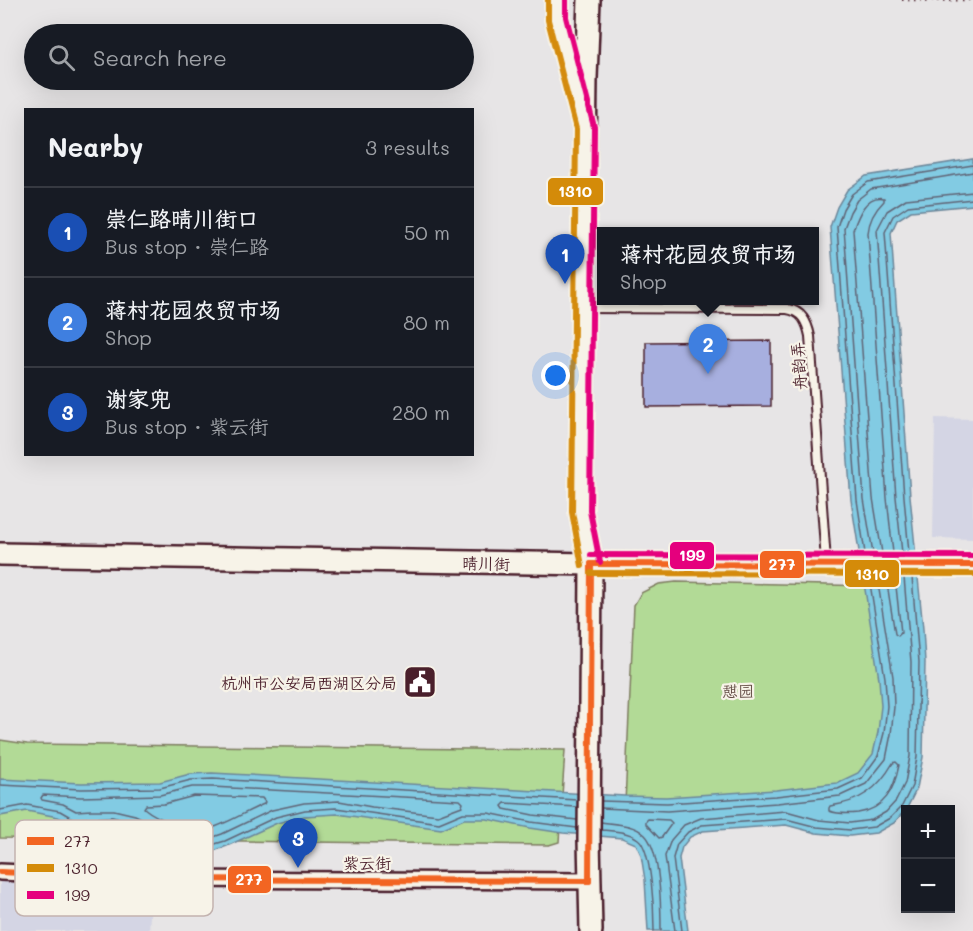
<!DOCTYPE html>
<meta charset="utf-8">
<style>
:root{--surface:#171b24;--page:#20242c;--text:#f1f3f6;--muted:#9ea1a6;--line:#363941;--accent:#b45309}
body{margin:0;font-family:Mali,"LXGW WenKai TC",sans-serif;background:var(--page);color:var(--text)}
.controls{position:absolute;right:18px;bottom:18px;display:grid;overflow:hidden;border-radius:0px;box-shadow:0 6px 24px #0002}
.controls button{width:54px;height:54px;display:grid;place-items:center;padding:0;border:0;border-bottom:2px solid var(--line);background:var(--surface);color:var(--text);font:30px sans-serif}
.you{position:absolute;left:556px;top:376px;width:21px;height:21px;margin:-15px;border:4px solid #fff;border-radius:50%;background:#1a73e8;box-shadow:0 0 0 9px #1a73e833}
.badge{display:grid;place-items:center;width:39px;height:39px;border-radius:50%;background:var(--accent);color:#fff;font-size:20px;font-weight:700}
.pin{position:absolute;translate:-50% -50px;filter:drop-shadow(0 2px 3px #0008)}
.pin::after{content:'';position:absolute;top:32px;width:21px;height:18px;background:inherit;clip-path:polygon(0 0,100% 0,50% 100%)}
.popup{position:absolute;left:597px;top:227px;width:222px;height:78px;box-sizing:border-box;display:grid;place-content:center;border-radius:0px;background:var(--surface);filter:drop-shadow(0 2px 4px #0005);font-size:20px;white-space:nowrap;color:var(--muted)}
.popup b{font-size:22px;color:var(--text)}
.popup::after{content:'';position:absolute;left:50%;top:100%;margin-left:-12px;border:12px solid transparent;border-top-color:var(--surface)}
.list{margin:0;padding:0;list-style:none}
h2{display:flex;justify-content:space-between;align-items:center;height:78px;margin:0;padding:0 24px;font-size:26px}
h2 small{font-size:20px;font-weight:400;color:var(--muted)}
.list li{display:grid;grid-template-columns:39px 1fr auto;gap:18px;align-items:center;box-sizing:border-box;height:90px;padding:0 24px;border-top:2px solid var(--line)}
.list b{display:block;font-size:22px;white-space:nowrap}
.list p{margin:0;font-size:20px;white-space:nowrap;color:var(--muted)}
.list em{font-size:20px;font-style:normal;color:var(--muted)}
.icon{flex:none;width:33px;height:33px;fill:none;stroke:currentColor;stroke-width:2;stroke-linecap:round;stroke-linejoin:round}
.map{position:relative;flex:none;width:973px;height:931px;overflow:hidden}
.search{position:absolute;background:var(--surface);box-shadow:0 6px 24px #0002;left:24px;top:24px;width:450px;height:66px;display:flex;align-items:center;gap:15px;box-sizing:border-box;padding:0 21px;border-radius:33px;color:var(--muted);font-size:22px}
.panel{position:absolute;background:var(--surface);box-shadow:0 6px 24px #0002;left:24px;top:108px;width:450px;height:348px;border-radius:0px}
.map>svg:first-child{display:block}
.built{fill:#d4d5e4}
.green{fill:#b2da96;stroke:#7e7c60;stroke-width:1.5}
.water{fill:#82cbe3;stroke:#6c8699;stroke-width:1.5}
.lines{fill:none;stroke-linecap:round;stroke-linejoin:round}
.shore{stroke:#606475;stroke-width:1.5}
.building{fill:#a7afdf;stroke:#4a1f2b;stroke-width:1.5}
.lane-casing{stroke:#4a1f2b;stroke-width:12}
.street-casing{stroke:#4a1f2b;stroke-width:20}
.secondary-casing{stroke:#4a1f2b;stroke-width:26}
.path{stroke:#4a1f2b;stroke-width:2;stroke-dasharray:1.5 4.5;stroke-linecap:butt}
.lane{stroke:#f7f3e8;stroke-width:8}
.street{stroke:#f7f3e8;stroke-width:15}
.secondary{stroke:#f7f3e8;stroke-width:21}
.bus-1-casing{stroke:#f7f3e8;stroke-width:10}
.bus-2-casing{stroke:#f7f3e8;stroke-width:10}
.bus-3-casing{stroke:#f7f3e8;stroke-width:10}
.bus-1{stroke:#f26522;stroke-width:6}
.bus-2{stroke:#d48b09;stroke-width:6}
.bus-3{stroke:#e5007d;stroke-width:6}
.labels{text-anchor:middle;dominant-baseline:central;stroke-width:4.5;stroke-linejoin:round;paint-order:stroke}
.street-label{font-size:16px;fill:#4a1f2b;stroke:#f7f3e8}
.poi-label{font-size:16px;fill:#4a1f2b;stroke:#f7f3e8;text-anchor:end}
.park-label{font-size:16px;fill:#644e46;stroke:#f7f3e8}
.key{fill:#f7f3e8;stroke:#c3b3af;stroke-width:1.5}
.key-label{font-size:16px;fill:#4a1f2b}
.line-badge{stroke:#f7f3e8;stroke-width:2}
.badge-label{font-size:16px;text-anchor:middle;font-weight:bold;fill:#fff}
</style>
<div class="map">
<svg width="973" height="931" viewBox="0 0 973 931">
<rect width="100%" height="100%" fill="#e7e5e6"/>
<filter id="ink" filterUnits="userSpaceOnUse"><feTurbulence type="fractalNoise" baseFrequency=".0167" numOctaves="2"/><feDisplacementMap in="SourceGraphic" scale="12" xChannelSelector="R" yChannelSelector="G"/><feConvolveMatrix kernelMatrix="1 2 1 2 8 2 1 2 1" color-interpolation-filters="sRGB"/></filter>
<g filter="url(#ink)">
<!-- built -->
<g class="built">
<polygon points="935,418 973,419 973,539 933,538"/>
<polygon points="0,880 152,885 149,931 0,931"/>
</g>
<!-- green -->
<g class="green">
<polygon points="676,582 875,586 889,694 878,758 847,787 625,803 634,605 641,593 659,584"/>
<polygon points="0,740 27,744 565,750 559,842 549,845 0,838"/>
</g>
<!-- water -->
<polygon class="water" points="973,159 973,205 911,211 897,220 891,233 910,496 923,629 925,662 923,757 917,788 907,808 894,823 876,833 850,836 816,833 786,825 703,831 690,837 682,847 679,858 688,931 648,931 645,880 641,855 636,844 622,838 563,833 530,828 487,819 464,819 441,829 337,814 305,816 277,823 227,846 206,854 183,850 163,844 130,828 111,823 73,825 58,817 27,811 0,816 0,779 81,783 160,782 190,774 212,773 625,796 666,797 776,790 837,783 858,773 873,754 878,732 881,706 879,679 851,500 830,227 837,207 847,190 866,176"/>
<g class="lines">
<!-- shore -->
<g class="shore">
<polyline points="865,553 857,500 837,227 843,209 852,194 868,182 973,165"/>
<polyline points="873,553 864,499 844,228 850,212 857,200 871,189 973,172"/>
<path d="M882 553 873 498 853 230C858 216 866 194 884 198V201C876 209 869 221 868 233L887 498 893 553"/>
<polyline points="902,553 896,497 877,230 887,211 906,199 973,192"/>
<polyline points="909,553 904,497 885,232 893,216 908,206 973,199"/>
<polyline points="886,577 895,634 898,636 901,633 895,577"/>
<path d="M896 762 899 765C894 790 885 809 858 813 848 814 838 814 829 811V808L830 806C860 802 878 789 893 763Z"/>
<polyline points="0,785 81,789 160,788 191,780 213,779 577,800"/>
<polygon points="192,787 212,787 460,800 463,803 462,806 438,815 372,807 339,801 304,803 272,810 222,834 205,840 186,837 168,831 135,815 114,810 91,810 76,811 63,804 42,800 41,798 43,795 81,797 160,795"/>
<path d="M194 796 262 798 265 802 264 804C247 811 223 826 206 830 191 833 156 818 144 808L146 805 164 804Z"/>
<polyline points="601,801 667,803 776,796 838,789 862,778 878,756 884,733 887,706 885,678 869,577"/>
<polyline points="601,808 667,811 777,803 840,796 866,784 886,759 891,734 894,707 893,677 877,577"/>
<polyline points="0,810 27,805 60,811 74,819 112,817 132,822 165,838 184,844 205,847 225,841 276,817 305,810 336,808 439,823 463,813 488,813 531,822 577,828"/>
<polygon points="648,819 669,820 672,823 662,837 659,838 646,824 646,821"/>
<polyline points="577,820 533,815 504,809 502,806 505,803 577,807"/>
<path d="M601 822C616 824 634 824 645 835 660 850 661 909 661 931"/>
<path d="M601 830C614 831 627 831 638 839 652 849 654 913 654 931"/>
<polyline points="675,931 665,856 671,840 684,825 701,818 786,811 819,820 850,823 872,820 886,812 896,801 905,783 910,756 911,662 904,577"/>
<polyline points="682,931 673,858 677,844 688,832 702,825 786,819 817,827 850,830 874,827 890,818 902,806 912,786 917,757 919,662 912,577"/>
</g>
</g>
<!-- building -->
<polygon class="building" points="771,341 771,406 646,407 646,342"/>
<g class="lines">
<defs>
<path id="lane" d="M585 308 787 309C802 311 807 322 810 336L826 562"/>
<polyline id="street" points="0,872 161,879 589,881"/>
<g id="secondary">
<polyline points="557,0 557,18 578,98"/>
<polyline points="589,0 586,78 581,512 591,564 589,839 591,931"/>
<polyline points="0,554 591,564 973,565"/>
</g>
</defs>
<!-- lane casing -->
<use href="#lane" class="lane-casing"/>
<!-- street casing -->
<use href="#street" class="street-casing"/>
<!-- secondary casing -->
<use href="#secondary" class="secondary-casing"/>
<!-- path -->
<polyline class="path" points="902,0 938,1 973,0"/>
<!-- lane -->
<use href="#lane" class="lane"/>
<!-- street -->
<use href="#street" class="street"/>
<!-- secondary -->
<use href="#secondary" class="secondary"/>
<defs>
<g id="bus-1">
<polyline points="591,564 973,565"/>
<polyline points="0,872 161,879 589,881"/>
<polyline points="589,881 591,564"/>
</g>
<g id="bus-2">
<polyline points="548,0 548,20 576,129 572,512 582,566"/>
<polyline points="591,573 973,574"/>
</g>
<g id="bus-3">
<polyline points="566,0 566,17 594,127 590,511 600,562"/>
<polyline points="591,555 973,556"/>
</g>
</defs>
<!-- bus-1 casing -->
<use href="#bus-1" class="bus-1-casing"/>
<!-- bus-2 casing -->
<use href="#bus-2" class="bus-2-casing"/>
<!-- bus-3 casing -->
<use href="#bus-3" class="bus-3-casing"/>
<!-- bus-1 -->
<use href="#bus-1" class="bus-1"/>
<!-- bus-2 -->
<use href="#bus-2" class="bus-2"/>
<!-- bus-3 -->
<use href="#bus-3" class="bus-3"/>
</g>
</g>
<!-- icons -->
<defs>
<symbol id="civic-square" viewBox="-11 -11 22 22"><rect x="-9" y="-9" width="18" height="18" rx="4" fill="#4a1f2b" stroke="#f7f3e8"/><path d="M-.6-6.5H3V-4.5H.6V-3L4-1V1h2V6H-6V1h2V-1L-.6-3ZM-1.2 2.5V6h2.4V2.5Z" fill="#fff"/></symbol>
</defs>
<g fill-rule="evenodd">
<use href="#civic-square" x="401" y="663" width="38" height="38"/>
</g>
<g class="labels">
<!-- street labels -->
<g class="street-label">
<text transform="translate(798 366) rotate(-94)">舟韵弄</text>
<text transform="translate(486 563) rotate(1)">晴川街</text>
<text x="367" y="862">紫云街</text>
</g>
<!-- poi labels -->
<g class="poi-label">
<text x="397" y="682">杭州市公安局西湖区分局</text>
</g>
<!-- park labels -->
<g class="park-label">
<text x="738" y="690">憇园</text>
</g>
</g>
<!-- legend -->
<rect x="15" y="820" width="198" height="96" rx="9" class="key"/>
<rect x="27" y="837" width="27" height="8" fill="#f26522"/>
<rect x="27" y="864" width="27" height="8" fill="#d48b09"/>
<rect x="27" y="891" width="27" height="8" fill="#e5007d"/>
<g class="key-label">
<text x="64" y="847">277</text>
<text x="64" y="874">1310</text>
<text x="64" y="901">199</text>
</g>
<g class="line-badge">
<rect x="547" y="177" width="57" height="29" rx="6" fill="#d48b09"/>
<rect x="669" y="541" width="46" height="29" rx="6" fill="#e5007d"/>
<rect x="759" y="550" width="46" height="29" rx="6" fill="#f26522"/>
<rect x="844" y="559" width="56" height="29" rx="6" fill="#d48b09"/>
<rect x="227" y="865" width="45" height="29" rx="6" fill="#f26522"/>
</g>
<g class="badge-label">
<text x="575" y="197">1310</text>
<text x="692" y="561">199</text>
<text x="782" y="570">277</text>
<text x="872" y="580">1310</text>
<text x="249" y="885">277</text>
</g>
</svg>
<div class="controls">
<button>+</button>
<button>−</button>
</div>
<div class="you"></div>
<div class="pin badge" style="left:565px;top:284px;background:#1a4fb4">1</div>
<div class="pin badge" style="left:708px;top:374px;background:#3f7fe0">2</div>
<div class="popup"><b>蒋村花园农贸市场</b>Shop</div>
<div class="pin badge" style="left:298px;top:868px;background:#1a4fb4">3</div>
<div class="search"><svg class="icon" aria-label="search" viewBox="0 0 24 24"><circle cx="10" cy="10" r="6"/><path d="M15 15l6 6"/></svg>Search here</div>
<section class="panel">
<h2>Nearby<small>3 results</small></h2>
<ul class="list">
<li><span class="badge" style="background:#1a4fb4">1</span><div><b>崇仁路晴川街口</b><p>Bus stop · 崇仁路</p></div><em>50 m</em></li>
<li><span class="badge" style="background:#3f7fe0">2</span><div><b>蒋村花园农贸市场</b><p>Shop</p></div><em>80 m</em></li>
<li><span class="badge" style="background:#1a4fb4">3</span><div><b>谢家兜</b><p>Bus stop · 紫云街</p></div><em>280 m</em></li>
</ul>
</section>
</div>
